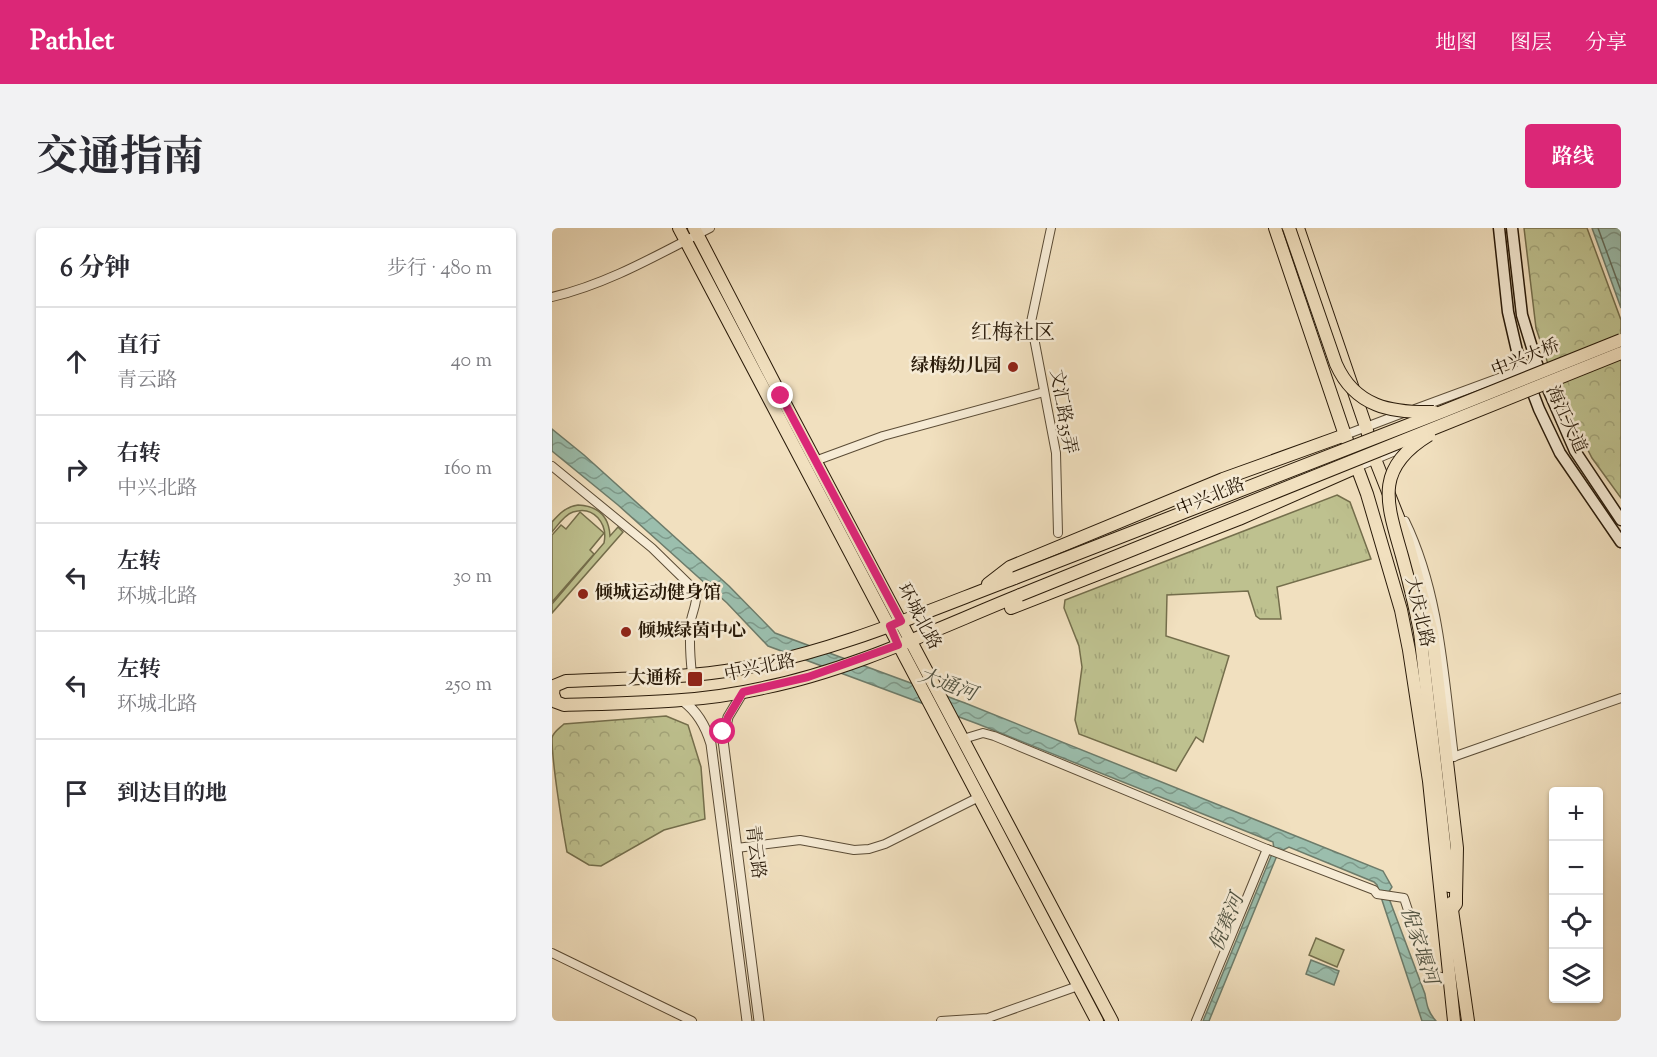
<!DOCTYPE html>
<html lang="zh">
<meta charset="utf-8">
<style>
:root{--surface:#fff;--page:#f2f2f3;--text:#2b2b33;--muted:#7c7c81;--line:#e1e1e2;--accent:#db2777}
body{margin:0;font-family:"Sorts Mill Goudy","Noto Serif SC",serif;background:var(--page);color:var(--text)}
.controls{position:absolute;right:18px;bottom:18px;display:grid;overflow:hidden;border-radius:6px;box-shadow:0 2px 4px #0004}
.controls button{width:54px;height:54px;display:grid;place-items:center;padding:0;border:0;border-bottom:2px solid var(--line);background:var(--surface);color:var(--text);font:30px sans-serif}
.stop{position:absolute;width:18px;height:18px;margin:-14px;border:4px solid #db2777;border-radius:50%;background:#fff}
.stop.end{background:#db2777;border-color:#fff;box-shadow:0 2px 6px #0008}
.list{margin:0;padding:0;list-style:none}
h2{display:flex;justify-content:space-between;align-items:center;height:78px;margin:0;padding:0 24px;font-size:26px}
h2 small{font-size:20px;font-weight:400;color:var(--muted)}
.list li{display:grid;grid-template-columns:39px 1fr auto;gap:18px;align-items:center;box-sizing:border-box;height:108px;padding:0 24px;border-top:2px solid var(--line)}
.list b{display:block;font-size:22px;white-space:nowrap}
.list p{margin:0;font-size:20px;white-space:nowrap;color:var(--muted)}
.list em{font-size:20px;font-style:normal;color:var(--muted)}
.icon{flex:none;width:33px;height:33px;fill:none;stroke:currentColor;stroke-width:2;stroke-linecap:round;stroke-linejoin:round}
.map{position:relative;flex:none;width:1069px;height:793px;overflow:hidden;border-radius:6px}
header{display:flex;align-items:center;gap:36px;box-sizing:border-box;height:84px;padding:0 30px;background:var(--accent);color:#fff}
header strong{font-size:28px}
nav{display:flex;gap:33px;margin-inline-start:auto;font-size:21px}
.intro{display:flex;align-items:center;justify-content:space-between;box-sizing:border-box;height:144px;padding:0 36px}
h1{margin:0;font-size:42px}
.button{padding:15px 27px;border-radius:6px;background:var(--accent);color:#fff;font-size:21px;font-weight:700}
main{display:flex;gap:36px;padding:0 36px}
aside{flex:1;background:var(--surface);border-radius:6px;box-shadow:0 2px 4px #0004}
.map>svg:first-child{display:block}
.grass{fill:url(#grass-tufts);stroke:#746e4c;stroke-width:1.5}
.forest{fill:url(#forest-crowns);stroke:#746e4c;stroke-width:1.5}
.pitch{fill:#bec18f;stroke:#746e4c;stroke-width:1.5}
.water{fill:url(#water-waves);stroke:#6d7c6b;stroke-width:1.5}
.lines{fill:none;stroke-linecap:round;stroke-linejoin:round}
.shore{stroke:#626c5b;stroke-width:1.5}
.minor-casing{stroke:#5b4c36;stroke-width:10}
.tertiary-casing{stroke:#5b4c36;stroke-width:11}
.secondary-casing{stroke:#291a09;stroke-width:13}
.primary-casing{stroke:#291a09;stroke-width:14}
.minor{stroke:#f6ebd5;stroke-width:8}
.tertiary{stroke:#f6ebd5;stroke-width:9}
.secondary{stroke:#f6ebd5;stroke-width:10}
.primary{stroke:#f1e0bf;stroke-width:12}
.primary-bridge-casing{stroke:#291a09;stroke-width:14;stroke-linecap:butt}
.primary-bridge{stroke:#f1e0bf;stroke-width:12}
.route{stroke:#db2777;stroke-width:8}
.poi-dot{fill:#8f2418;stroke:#f6ebd5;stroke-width:2}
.labels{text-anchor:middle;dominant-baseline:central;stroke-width:5;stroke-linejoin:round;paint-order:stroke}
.street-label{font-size:18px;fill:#291a09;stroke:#f6ebd5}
.poi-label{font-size:18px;font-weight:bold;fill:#291a09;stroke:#f6ebd5;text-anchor:end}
.water-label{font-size:20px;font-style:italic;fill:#515342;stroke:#f6ebd5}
.quarter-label{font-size:21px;fill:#291a09;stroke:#f6ebd5}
</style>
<header>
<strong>Pathlet</strong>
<nav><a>地图</a><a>图层</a><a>分享</a></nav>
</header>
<div class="intro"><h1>交通指南</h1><a class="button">路线</a></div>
<main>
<aside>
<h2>6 分钟<small>步行 · 480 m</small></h2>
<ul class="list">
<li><svg class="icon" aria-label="ahead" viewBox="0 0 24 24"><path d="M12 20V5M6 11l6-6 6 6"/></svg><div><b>直行</b><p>青云路</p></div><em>40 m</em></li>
<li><svg class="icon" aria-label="right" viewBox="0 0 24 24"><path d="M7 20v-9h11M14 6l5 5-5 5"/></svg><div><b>右转</b><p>中兴北路</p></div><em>160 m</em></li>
<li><svg class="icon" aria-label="left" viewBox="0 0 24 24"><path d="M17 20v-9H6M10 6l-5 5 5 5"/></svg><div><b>左转</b><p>环城北路</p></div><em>30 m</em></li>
<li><svg class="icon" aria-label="left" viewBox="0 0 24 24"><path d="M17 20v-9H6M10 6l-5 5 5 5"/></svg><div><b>左转</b><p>环城北路</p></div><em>250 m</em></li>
<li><svg class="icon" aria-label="arrive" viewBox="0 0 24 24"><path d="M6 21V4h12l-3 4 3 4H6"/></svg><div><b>到达目的地</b></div></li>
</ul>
</aside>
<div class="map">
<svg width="1069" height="793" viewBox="0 0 1069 793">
<defs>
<pattern id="grass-tufts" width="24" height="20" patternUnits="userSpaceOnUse" patternTransform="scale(1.5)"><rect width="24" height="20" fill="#bec18f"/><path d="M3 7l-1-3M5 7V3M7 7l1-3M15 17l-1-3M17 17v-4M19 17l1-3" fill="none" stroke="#a3a57a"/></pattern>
<pattern id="forest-crowns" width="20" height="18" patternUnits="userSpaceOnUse" patternTransform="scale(1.5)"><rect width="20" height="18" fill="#bec18f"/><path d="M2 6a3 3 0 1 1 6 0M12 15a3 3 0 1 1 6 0" fill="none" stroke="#a3a57a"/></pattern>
<pattern id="water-waves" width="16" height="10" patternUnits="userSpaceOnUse" patternTransform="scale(1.5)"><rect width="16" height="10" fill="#9bbead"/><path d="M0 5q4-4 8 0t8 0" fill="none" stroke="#7e9a8b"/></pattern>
</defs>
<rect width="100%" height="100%" fill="#f1e0bf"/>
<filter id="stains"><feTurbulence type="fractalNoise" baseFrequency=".00333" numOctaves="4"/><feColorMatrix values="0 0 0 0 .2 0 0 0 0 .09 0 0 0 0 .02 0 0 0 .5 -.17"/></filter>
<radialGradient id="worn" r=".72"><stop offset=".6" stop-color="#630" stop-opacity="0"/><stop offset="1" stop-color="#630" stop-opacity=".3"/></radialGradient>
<!-- grass -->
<polygon class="grass" points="785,267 798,274 819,331 725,359 729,391 708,391 704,388 696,363 615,367 614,408 677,428 651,514 644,509 624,543 527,506 523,492 530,439 527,418 512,380 513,372"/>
<!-- forest -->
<g class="forest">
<polygon points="972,0 1035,0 1069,92 1069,270 1040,230 1013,177 995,133 984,100"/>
<path d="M114 488 136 497 149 539 153 591 112 602 49 638 37 637 15 624C10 597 0 535 0 510 1 504 8 500 12 496Z"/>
</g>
<!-- pitch -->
<g class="pitch">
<path d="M26 277C46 278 57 288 58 308L66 299 71 304 0 385V376L52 315C56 296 42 277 21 284 12 287 6 297 0 304V294C8 285 14 279 26 277Z"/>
<polygon points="28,284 52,305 38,322 42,326 0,374 0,307 9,297 14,301"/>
<polygon points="764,710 792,722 785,739 757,727"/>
</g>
<!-- water -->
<g class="water">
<polygon points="1040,0 1069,0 1069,80"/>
<path d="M0 201 32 227 177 358 223 405 413 475 831 643 840 659 836 665 838 673 873 766C875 778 876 784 884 793H870L825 657 822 654 737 619 729 623 724 630 657 793H651L722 621 721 614 426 496 216 418 175 375 66 277 0 223Z"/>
<polygon points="759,732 787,743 782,757 754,746"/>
</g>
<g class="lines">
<!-- shore -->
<polyline class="shore" points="1046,0 1069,63"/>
<defs>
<g id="minor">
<polyline points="499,0 479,94 504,225 506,305"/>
<path d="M0 69C56 56 107 26 158 0"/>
<polyline points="863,181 985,136"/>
<polyline points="793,207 851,185"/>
<polyline points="263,233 331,208 492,164"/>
<path d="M0 238 100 320 144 363C146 373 141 382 139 392 137 410 138 428 140 446"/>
<polyline points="805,239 848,221"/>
<path d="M853 293C888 365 892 450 902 529"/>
<polyline points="411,511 431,505 442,508 715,621 644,793"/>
<polyline points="898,530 1069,470"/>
<polyline points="185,620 248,612 302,622 317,621 333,616 427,569"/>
<polyline points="715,621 822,662 825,666 852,670 877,746 897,751"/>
<polyline points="0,725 140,793"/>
<polyline points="389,793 436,790 526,758"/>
</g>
<g id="tertiary">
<polyline points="191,464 176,489 171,512 207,793"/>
<path d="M131 473C146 484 154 499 159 516L195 793"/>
</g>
<g id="secondary">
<polyline points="947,0 956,84 965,123 987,181 1008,225 1069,314"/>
<polyline points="960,0 970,87 985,136 1023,223 1069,292"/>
</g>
<g id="primary">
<polyline points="127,0 545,793"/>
<polyline points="142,0 229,168 560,793"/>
<polyline points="723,0 793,207 815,266 849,382 857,422 877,553 902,793"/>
<polyline points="746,0 814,199 823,231 855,312 880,404 905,620 904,668 904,676 900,681"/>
<path d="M463 350C373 384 282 424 186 441 130 451 71 450 14 453L2 458 1 466 4 474 12 477C79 475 145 475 211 460 300 442 384 401 468 367"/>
<polyline points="436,356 458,339 671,251 793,207"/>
<polyline points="459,380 687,291 805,239"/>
<polyline points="868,404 897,658"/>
<polyline points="899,675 916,793"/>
</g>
</defs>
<!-- minor casing -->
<use href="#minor" class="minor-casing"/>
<!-- tertiary casing -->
<use href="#tertiary" class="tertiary-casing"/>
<!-- secondary casing -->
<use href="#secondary" class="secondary-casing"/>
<!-- primary casing -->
<use href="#primary" class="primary-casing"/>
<!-- minor -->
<use href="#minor" class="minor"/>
<!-- tertiary -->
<use href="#tertiary" class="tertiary"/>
<!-- secondary -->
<use href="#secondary" class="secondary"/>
<!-- primary -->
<use href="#primary" class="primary"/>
<defs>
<g id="primary-bridge">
<path d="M737 0 784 136C803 179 839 185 882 184"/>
<polyline points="463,350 892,183 1069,112"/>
<polyline points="468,367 1069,125"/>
<path d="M868 404C863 378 857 353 850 328 835 275 821 241 877 207"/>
</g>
</defs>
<!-- primary-bridge casing -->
<use href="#primary-bridge" class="primary-bridge-casing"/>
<!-- primary-bridge -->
<use href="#primary-bridge" class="primary-bridge"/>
</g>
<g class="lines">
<!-- route -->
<polyline class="route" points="171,504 176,489 191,464 256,449 346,417 338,398 349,393 229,168"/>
</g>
<!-- markers -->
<g class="poi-dot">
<circle cx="461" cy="139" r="6"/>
<circle cx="31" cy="366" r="6"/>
<circle cx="74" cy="404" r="6"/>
<rect x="135" y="443" width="16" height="16" rx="3"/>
</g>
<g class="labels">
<!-- street labels -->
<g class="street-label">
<text transform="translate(974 131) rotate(-22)">中兴大桥</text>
<text transform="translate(510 184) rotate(80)">文汇路35弄</text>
<text transform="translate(1013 192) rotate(65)">海江大道</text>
<text transform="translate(659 270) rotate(-22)">中兴北路</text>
<text transform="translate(866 384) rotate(77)">大庆北路</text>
<text transform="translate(366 389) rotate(62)">环城北路</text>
<text transform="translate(208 441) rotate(-12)">中兴北路</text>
<text transform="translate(202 624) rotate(83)">青云路</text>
</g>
<!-- poi labels -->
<g class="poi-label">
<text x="449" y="139">绿梅幼儿园</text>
<text x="43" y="366" text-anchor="start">倾城运动健身馆</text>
<text x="86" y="404" text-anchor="start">倾城绿茵中心</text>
<text x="130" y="451">大通桥</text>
</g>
<!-- water labels -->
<g class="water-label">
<text transform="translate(395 458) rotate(20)">大通河</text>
<text transform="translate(676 695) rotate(-68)">倪赛河</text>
<text transform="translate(866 718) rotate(72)">倪家堰河</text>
</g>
<!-- quarter labels -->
<g class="quarter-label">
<text x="461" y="106">红梅社区</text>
</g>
</g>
<rect width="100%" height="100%" filter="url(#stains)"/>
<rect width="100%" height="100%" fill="url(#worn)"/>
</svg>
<div class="controls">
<button>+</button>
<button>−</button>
<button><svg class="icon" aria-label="locate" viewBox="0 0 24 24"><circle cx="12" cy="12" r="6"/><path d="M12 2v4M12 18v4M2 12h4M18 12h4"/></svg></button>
<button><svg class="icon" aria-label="layers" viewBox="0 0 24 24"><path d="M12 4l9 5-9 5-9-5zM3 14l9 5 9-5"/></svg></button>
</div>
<div class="stop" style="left:171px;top:504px"></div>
<div class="stop end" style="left:229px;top:168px"></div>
</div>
</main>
